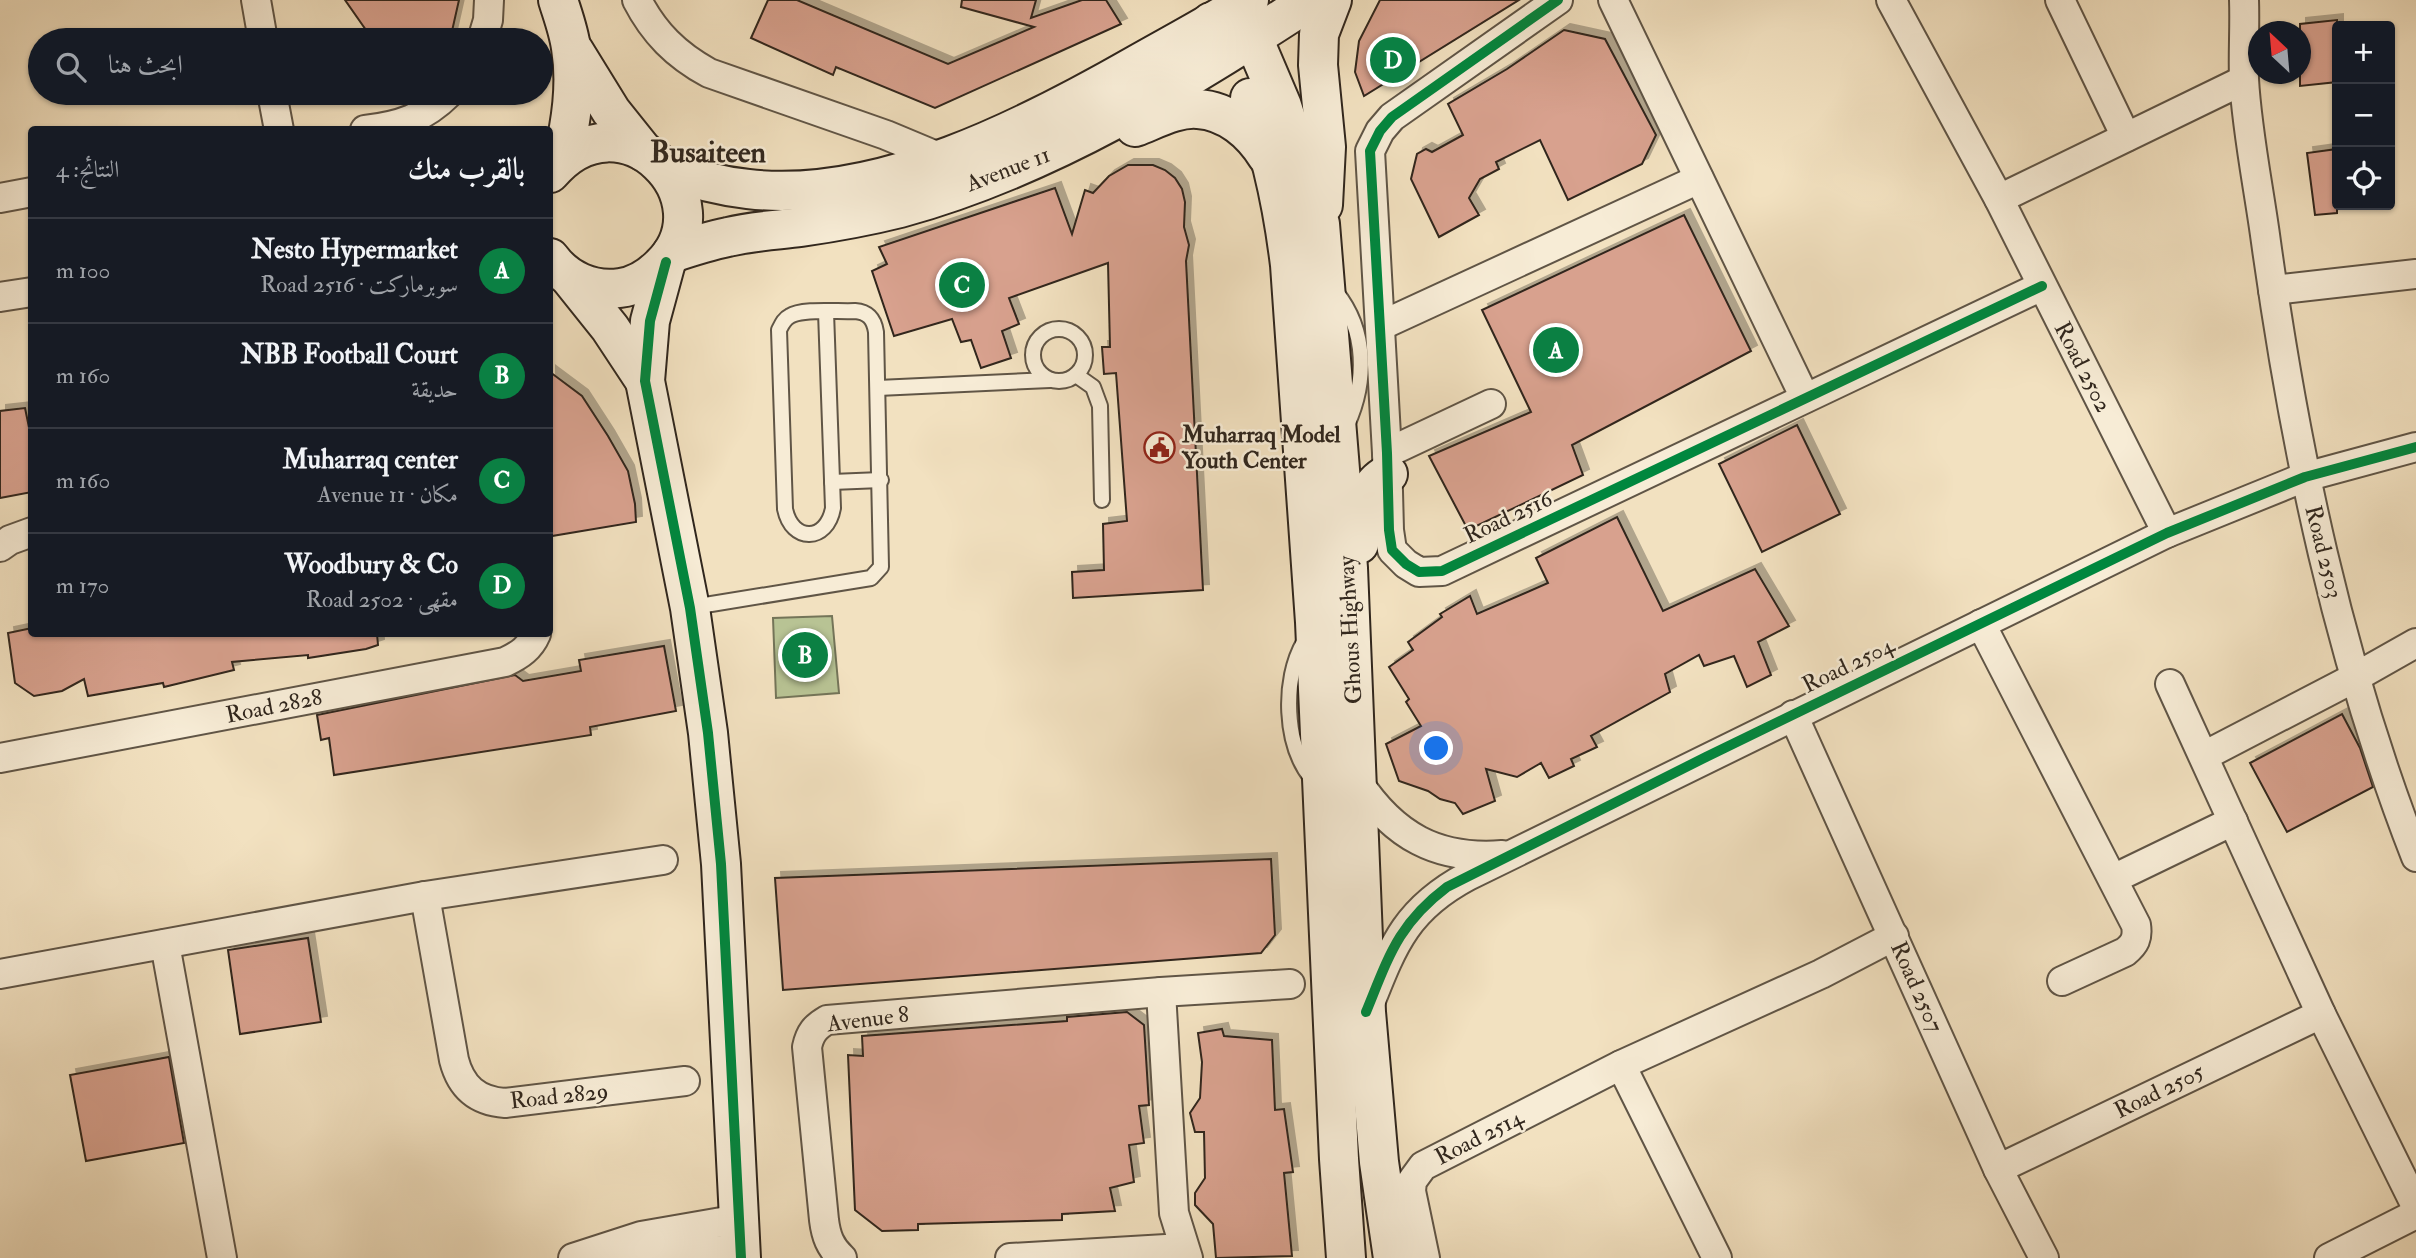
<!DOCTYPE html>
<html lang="ar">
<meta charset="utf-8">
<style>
:root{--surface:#171b24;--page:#242831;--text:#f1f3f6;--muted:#9ea1a6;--line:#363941;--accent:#0b8043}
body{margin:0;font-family:"IM FELL Double Pica",Amiri,serif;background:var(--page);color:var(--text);direction:rtl}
.controls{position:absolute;right:21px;top:21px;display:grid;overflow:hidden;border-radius:7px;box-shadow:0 2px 5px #0004}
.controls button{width:63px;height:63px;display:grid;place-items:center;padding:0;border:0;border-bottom:2px solid var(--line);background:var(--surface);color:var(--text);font:35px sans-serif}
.compass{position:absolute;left:2248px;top:21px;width:63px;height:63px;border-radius:50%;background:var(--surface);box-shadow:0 2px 5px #0004;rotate:334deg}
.you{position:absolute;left:1437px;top:749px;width:24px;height:24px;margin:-18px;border:5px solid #fff;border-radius:50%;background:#1a73e8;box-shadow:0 0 0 10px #1a73e833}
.badge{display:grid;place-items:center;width:46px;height:46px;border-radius:50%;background:var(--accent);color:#fff;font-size:23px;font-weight:700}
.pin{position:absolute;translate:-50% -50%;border:4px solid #fff;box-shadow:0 2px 7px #0006}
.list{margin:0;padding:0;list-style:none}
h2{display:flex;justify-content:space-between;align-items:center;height:91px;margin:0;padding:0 28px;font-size:30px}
h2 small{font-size:23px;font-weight:400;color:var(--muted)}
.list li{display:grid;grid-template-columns:46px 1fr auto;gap:21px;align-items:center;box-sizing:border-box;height:105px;padding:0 28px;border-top:2px solid var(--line)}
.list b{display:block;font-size:26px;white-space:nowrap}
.list p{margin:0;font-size:23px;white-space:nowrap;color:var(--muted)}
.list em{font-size:23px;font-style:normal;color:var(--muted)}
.icon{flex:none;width:38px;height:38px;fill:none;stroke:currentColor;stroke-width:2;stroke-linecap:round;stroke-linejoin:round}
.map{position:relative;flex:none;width:2416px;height:1258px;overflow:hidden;direction:ltr}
.search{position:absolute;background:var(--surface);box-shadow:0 2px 5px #0004;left:28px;top:28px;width:525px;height:77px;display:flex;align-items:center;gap:18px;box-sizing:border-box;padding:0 24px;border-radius:38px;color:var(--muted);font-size:26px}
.panel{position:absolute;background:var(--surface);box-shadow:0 2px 5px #0004;left:28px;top:126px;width:525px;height:511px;border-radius:7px;direction:rtl}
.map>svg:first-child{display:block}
.green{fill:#b8c394;stroke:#747458;stroke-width:2}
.building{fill:#d8a18e;stroke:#30261d;stroke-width:2;filter:url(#shadow)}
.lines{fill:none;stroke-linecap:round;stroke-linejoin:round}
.lane-casing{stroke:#605546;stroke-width:18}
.street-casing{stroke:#605546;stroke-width:32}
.secondary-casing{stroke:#30261d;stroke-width:42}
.lane{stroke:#f7ecd6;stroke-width:14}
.street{stroke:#f7ecd6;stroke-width:28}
.secondary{stroke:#f7ecd6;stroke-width:38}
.cycleway-casing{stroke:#f7ecd6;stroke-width:15}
.cycleway{stroke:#00873e;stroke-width:10}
.labels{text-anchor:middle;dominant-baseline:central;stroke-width:5;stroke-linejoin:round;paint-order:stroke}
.street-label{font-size:23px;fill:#30261d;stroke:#f7ecd6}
.poi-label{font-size:23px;font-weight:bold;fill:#30261d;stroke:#f7ecd6;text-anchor:start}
.district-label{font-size:30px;font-weight:bold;fill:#30261d;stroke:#f7ecd6}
</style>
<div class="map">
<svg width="2416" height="1258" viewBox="0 0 2416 1258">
<defs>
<filter id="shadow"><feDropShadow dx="6" dy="-6" stdDeviation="0" flood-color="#0004"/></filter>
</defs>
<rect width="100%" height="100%" fill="#f2e1c0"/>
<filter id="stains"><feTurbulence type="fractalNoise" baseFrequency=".00286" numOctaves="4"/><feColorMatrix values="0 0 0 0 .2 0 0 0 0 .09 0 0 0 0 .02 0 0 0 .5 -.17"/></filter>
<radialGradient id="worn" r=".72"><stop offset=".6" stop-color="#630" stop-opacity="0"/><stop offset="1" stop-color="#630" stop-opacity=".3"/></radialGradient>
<!-- green -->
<polygon class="green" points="832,616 839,693 776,698 773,618"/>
<!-- building -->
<g class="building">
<polygon points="345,0 459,0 450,40 373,40"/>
<polygon points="768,0 797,0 948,64 1034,27 961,7 962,0 1036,0 1031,18 1082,0 1106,0 1121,24 935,108 836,67 833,75 751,38"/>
<polygon points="1380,0 1519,0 1364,96 1355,72 1359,41"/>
<polygon points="2337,20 2337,82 2300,86 2300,24"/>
<polygon points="1564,30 1605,39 1656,135 1642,164 1568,200 1540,140 1496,162 1499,169 1480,179 1469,198 1479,215 1439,237 1411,179 1417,154 1426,149 1432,152 1463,135 1448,104 1507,69"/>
<polygon points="2337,149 2337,213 2315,215 2307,153"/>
<polygon points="1128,165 1153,165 1165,170 1175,178 1182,189 1185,202 1184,227 1189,245 1186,261 1203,590 1073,598 1072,572 1104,570 1103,524 1127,521 1116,373 1104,374 1102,347 1110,347 1108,263 1009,298 1019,324 1002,331 1011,358 981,368 971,340 961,342 952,319 894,336 872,271 887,264 879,247 1055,188 1072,234 1085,190 1093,193 1109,176"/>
<polygon points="1684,215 1751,351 1572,445 1583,475 1468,530 1429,456 1531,412 1482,310"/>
<polygon points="550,372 582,396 608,436 628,471 635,504 636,522 552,536"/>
<polygon points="25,408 32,442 32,492 0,498 0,411"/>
<polygon points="1797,425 1840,514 1762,552 1719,464"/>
<polygon points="1617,517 1663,611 1755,569 1789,626 1758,642 1771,675 1747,687 1734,656 1704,666 1699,655 1665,674 1670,692 1591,736 1597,747 1571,759 1574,766 1549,778 1541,763 1517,777 1486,769 1495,801 1463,814 1455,803 1440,799 1428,791 1399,781 1386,744 1421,726 1406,702 1409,699 1389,667 1413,650 1408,642 1442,617 1440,614 1470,596 1477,614 1548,583 1536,558"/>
<polygon points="32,628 32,634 377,634 378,645 366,649 308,658 308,655 232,662 234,670 164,687 163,683 88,696 84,679 62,691 34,696 15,683 8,633"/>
<polygon points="664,646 676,711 590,727 591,735 334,775 329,738 321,740 317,715 515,675 523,681 581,671 579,660"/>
<polygon points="2342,714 2360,748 2373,787 2287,832 2250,763"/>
<polygon points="1271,859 1275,935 1261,953 783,990 775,878"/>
<polygon points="308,938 321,1022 240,1034 228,950"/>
<polygon points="1127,1012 1144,1025 1149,1105 1139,1106 1144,1143 1129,1145 1134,1182 1110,1188 1115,1211 1062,1214 1062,1220 918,1224 918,1230 882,1231 855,1210 848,1055 863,1056 862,1036 1067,1021 1067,1017"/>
<polygon points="1222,1029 1224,1036 1272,1040 1275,1110 1284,1109 1293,1172 1284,1173 1292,1256 1216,1258 1213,1224 1195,1205 1195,1193 1205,1178 1204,1132 1195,1132 1190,1113 1200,1098 1202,1062 1198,1033"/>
<polygon points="169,1057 184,1143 86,1161 70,1075"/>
</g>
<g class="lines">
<defs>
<g id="lane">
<path d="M1336 292C1367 331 1367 381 1347 425"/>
<circle cx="1059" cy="355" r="26"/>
<polyline points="1076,375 1093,387 1100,406 1102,500"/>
<polyline points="878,388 1050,380"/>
<polyline points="832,482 881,480"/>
<path d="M693 607 871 578 881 567 876 332C874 319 868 312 855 311 839 312 802 308 790 316 784 319 782 324 779 330L785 509C792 543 827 542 833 508L826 312"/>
<path d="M1304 642C1282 680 1284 745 1312 779"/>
</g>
<g id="street">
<polyline points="256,0 263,40"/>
<path d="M637 0C654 33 676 55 709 73L886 135 941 158"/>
<polyline points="1558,0 1392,117 1380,131 1370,151 1387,453 1389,530 1392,550 1406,564 1419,572 1442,571 2042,286"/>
<polyline points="1613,0 1805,398"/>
<polyline points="1891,0 1999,199 2167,533"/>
<polyline points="2060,0 2126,137"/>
<path d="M2244 0C2245 26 2243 53 2244 79 2247 133 2259 189 2266 242 2295 451 2339 660 2416 857"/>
<polyline points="482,40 488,20 489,0"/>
<polyline points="272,93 279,130"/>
<path d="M365 130C400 126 424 118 449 93"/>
<polyline points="0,198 32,192"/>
<polyline points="1999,199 2244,80"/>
<polyline points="2273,290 2416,274"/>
<polyline points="0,297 32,292"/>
<polyline points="1380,326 1699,179"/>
<polyline points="1387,453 1491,404"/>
<polyline points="0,547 10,540 32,532"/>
<path d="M1981 624 2136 925C2138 938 2135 944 2125 952L2062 981"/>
<polyline points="2170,684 2321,1014 2416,1206"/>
<polyline points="1793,715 1998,1169 2044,1258"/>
<polyline points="2204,756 2354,678 2416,643"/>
<path d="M0 758 505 662C520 655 530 648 536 634"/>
<path d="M1358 782C1394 836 1437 860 1502 855"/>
<polyline points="2113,879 2233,821"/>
<path d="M425 896 454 1060C461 1087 477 1101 505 1103L685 1081"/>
<polyline points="165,944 222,1258"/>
<polyline points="0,974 425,896 663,860"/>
<polyline points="1161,992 1174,1213 1188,1258"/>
<path d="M1370 1003C1394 942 1408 908 1468 876L2167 533 2305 477 2416 447"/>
<polyline points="1621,1065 1717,1258"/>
<polyline points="1998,1169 2321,1014"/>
<polyline points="609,1256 741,1249"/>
<polyline points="573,1258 641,1236 739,1219"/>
<path d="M842 1258C830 1247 826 1236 824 1220L807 1047C810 1033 815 1027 827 1020L1161 992 1290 984"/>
<polyline points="1010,1258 1183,1248"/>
<polyline points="1425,1258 1411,1191 1412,1181 1423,1166 1621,1065 1821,974 1894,936"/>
<polyline points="2329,1258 2416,1214"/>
</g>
<g id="secondary">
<path d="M558 0C563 16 569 32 571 48 577 85 571 122 563 158"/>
<polyline points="1211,22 1232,26 1253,38 1282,106 1320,224 1348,568 1366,1012 1379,1162 1393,1258"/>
<polyline points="574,51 611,111 643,151"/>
<path d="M1250 98C1272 151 1283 208 1290 265L1315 622 1339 1159 1346 1258"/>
<path d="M1135 127C1154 120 1177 107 1198 109 1228 111 1252 132 1267 156"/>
<path d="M666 169C693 179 720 186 748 189 879 204 1028 127 1138 64 1175 43 1213 23 1249 0"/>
<path d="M550 173C622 88 730 200 661 266 650 277 636 286 620 288 592 292 566 280 550 258"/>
<polyline points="1323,205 1326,147 1318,65 1319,34 1332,0"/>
<path d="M672 253C690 247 709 241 728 237 752 231 777 230 801 227 835 222 868 216 900 208 1050 167 1182 84 1311 0"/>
<polyline points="666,262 650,321 645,381 690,608 708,733 721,864 741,1258"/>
<polyline points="570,278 610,328 645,381"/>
<path d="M1359 544C1366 516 1359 490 1388 474"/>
</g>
</defs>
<!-- lane casing -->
<use href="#lane" class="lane-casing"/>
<!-- street casing -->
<use href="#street" class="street-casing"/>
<!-- secondary casing -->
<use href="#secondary" class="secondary-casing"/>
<!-- lane -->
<use href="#lane" class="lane"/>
<!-- street -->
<use href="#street" class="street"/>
<!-- secondary -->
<use href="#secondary" class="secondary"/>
<defs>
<g id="cycleway">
<polyline points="1558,0 1392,117 1380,131 1370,151 1387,453 1389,530 1392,550 1406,564 1419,572 1442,571 2042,286"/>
<polyline points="666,262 650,321 645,381 690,608 708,733 721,864 741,1258"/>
<path d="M1366 1012C1389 956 1398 924 1447 887L1706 757 2167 533 2305 477 2416 447"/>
</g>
</defs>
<!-- cycleway casing -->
<use href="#cycleway" class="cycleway-casing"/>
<!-- cycleway -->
<use href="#cycleway" class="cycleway"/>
</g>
<!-- icons -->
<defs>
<symbol id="civic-ring" viewBox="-11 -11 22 22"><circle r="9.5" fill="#f7ecd6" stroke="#8f2418" stroke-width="1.5"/><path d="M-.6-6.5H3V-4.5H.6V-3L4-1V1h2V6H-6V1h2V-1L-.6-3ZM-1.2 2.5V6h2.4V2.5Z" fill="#8f2418"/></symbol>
</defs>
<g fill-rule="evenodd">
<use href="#civic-ring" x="1142" y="430" width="35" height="35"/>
</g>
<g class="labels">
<!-- street labels -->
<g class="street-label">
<text transform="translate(1008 169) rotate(-21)">Avenue 11</text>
<text transform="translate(2083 367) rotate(63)">Road 2502</text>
<text transform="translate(1508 517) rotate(-25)">Road 2516</text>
<text transform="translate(2324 552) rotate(76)">Road 2503</text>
<text transform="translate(1350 630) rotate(-93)">Ghous Highway</text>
<text transform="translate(1848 665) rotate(-26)">Road 2504</text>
<text transform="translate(274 706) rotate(-11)">Road 2828</text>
<text transform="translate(1917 987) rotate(66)">Road 2507</text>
<text transform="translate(868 1019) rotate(-7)">Avenue 8</text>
<text transform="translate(2159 1091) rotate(-26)">Road 2505</text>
<text transform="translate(559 1096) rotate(-6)">Road 2829</text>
<text transform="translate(1479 1137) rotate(-27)">Road 2514</text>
</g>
<!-- poi labels -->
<g class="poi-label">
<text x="1182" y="434">Muharraq Model<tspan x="1182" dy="26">Youth Center</tspan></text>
</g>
<!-- district labels -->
<g class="district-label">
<text x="708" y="152">Busaiteen</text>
</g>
</g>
<rect width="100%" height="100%" filter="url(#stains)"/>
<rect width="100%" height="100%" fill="url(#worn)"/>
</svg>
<div class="controls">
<button>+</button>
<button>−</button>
<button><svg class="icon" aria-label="locate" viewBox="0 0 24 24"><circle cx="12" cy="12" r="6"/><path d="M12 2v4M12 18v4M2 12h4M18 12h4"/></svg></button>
</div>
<svg class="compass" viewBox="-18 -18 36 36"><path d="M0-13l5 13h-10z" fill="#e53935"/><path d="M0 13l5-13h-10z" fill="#9ea1a6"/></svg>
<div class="you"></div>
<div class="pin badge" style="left:1556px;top:350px">A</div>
<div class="pin badge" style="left:805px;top:655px">B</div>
<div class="pin badge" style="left:962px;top:285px">C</div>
<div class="pin badge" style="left:1393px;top:60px">D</div>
<div class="search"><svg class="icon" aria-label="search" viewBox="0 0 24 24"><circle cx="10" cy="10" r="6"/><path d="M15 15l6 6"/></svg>ابحث هنا</div>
<section class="panel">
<h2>بالقرب منك<small>النتائج: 4</small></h2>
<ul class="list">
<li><span class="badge">A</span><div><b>Nesto Hypermarket</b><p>سوبرماركت · Road 2516</p></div><em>100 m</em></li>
<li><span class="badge">B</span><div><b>NBB Football Court</b><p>حديقة</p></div><em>160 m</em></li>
<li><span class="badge">C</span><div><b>Muharraq center</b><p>مكان · Avenue 11</p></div><em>160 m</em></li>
<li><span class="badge">D</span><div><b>Woodbury &amp; Co</b><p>مقهى · Road 2502</p></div><em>170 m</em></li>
</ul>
</section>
</div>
